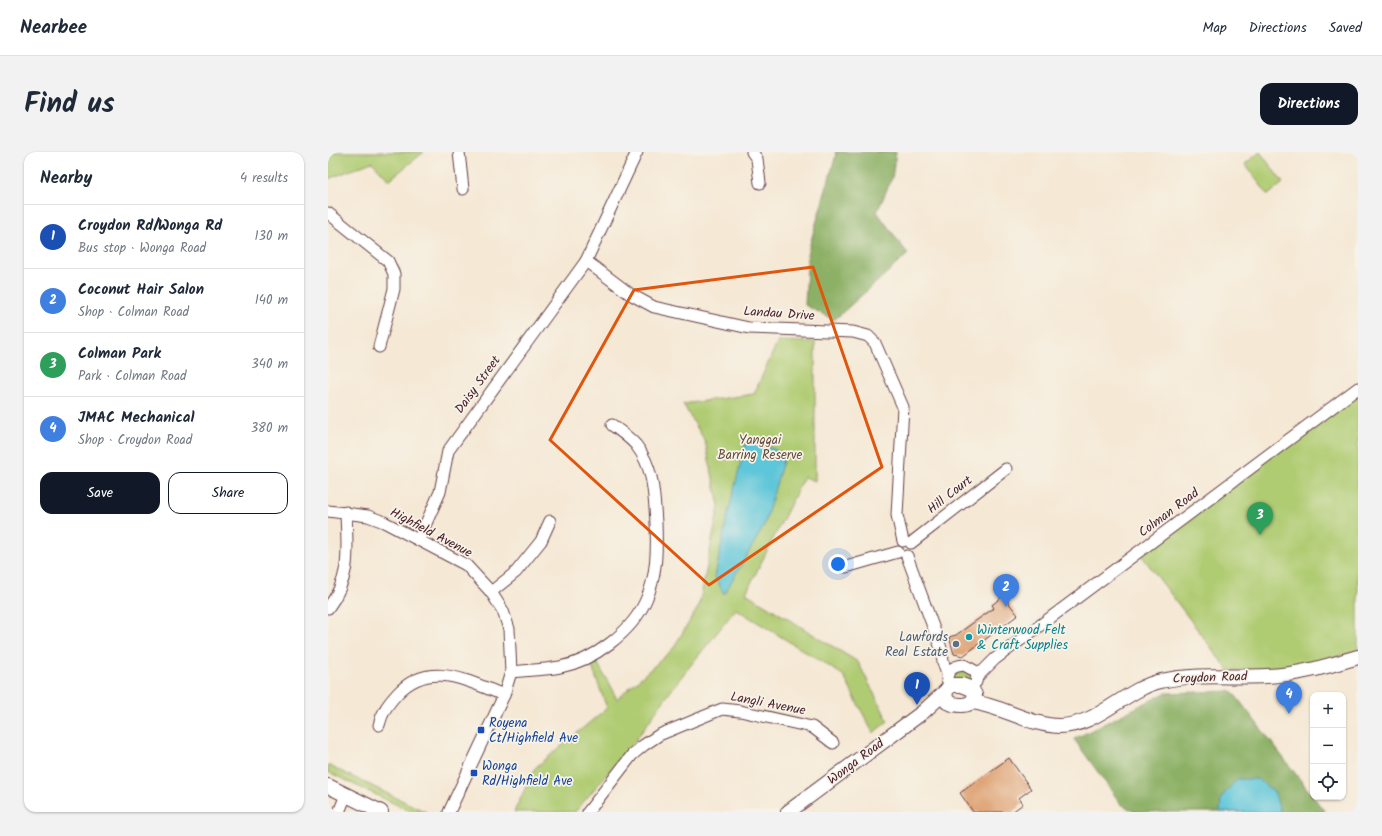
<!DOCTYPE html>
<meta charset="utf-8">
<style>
:root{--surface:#fff;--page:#f2f2f3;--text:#1f2937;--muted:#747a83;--line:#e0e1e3;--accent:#111827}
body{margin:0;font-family:Kalam,sans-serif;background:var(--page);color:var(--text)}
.controls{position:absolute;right:12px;bottom:12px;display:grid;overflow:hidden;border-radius:8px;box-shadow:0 1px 3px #0004}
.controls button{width:36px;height:36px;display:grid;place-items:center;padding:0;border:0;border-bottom:1px solid var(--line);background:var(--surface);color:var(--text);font:20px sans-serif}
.you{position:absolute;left:510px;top:412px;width:14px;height:14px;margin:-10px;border:3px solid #fff;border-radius:50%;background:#1a73e8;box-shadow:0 0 0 6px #1a73e833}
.badge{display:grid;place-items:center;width:26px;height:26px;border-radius:50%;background:var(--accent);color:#fff;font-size:13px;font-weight:700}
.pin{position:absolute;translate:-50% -33px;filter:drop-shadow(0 1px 2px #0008)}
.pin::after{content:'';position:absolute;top:21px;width:14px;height:12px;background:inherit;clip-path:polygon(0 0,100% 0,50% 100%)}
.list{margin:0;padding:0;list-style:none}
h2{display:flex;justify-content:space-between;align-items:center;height:52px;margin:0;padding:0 16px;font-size:17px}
h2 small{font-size:13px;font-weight:400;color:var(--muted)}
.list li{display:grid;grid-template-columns:26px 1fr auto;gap:12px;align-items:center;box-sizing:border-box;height:64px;padding:0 16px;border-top:1px solid var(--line)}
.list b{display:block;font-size:15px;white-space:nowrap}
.list p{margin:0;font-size:13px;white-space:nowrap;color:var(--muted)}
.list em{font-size:13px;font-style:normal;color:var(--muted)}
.actions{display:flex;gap:8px;padding:12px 16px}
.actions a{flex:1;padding:9px 0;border:1px solid var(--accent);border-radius:12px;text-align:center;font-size:14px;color:var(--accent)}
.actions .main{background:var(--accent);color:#fff}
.icon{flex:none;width:22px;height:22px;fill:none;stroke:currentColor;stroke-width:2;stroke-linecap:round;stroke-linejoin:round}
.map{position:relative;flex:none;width:1030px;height:660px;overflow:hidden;border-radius:12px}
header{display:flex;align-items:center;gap:24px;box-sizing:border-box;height:56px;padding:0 20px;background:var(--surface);border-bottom:1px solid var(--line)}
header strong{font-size:19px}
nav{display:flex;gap:22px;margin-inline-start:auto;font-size:14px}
.intro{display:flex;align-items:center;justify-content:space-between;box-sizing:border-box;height:96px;padding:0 24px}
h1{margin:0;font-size:28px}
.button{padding:10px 18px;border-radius:12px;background:var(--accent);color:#fff;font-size:14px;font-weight:700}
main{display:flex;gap:24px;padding:0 24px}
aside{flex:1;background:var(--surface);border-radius:12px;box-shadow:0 1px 3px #0004}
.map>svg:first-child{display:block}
.green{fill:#b0cc73;stroke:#7d764f}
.forest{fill:#8cb065;stroke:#6b6848}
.water{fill:#5dc6d9;stroke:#547282}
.building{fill:#da9461}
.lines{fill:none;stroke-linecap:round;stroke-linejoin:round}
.minor-casing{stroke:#643d44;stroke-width:13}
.major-casing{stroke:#643d44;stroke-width:16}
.minor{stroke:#fff;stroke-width:11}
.major{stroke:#fff;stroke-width:14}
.marked{fill:none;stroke:#e0560e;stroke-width:3;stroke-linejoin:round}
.culture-dot{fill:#0f9aa8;stroke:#f7f3e8;stroke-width:1.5}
.service-dot{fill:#5c6f8a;stroke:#f7f3e8;stroke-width:1.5}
.transit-dot{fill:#1a4fb4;stroke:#f7f3e8;stroke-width:1.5}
.labels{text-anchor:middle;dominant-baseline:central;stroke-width:3.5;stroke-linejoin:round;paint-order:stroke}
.street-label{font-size:13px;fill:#4a1f2b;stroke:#f7f3e8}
.park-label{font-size:13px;fill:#644a3d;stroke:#f7f3e8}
.culture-label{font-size:13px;fill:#0d838f;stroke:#f7f3e8;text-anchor:start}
.service-label{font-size:13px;fill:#4e5e75;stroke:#f7f3e8;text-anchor:end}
.transit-label{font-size:13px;fill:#164399;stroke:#f7f3e8;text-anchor:start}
</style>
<header>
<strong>Nearbee</strong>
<nav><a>Map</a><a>Directions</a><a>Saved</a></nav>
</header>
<div class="intro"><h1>Find us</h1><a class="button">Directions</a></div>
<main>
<aside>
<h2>Nearby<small>4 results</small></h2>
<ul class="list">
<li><span class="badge" style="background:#1a4fb4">1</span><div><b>Croydon Rd/Wonga Rd</b><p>Bus stop · Wonga Road</p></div><em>130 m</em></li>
<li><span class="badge" style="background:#3f7fe0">2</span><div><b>Coconut Hair Salon</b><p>Shop · Colman Road</p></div><em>140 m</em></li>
<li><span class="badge" style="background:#2e9e5b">3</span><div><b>Colman Park</b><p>Park · Colman Road</p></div><em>340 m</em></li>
<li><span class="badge" style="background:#3f7fe0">4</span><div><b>JMAC Mechanical</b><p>Shop · Croydon Road</p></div><em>380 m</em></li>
</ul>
<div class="actions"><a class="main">Save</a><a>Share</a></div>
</aside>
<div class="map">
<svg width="1030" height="660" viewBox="0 0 1030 660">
<rect width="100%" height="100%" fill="#f7f3e8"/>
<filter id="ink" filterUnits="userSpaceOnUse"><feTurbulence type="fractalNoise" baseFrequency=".025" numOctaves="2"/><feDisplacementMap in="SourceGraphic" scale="8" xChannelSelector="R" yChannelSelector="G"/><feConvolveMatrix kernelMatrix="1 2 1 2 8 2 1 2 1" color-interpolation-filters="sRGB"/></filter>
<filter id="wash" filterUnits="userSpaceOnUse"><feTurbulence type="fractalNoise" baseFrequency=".012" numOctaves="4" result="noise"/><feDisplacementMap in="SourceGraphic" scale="16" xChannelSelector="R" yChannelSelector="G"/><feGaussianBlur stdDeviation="0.9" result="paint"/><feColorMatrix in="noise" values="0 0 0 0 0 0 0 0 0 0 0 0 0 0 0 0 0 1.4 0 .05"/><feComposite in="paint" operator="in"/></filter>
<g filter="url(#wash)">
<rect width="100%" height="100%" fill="#f5e8d4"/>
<!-- green -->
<g class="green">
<polygon points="0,0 96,0 61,28 44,10 0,27"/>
<polygon points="932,0 955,31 940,43 917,12"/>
<polygon points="450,189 487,190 487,329 476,325 418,441 530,510 560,569 545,581 515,523 408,457 350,529 307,589 247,660 186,660 207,616 279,556 263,512 269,510 289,547 344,498 371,454 391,354 377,289 355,252 426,242"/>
<polygon points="1030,237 1030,498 959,522 900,518 811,400"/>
<polygon points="640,518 643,524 643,530 626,529 622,522 624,520"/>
<polygon points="0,613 98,660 84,660 0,620"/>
</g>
<!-- forest -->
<g class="forest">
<polygon points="507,0 568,0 564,26 549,60 580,102 506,168 477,153 480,99 508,3"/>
<polygon points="904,539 997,660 807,660 793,652 746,587 837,541"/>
</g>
<!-- water -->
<g class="water">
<polygon points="419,286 457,302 436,374 396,442 387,425 399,365"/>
<polygon points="909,627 930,627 947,641 952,660 892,660 893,646"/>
</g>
<g id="blocks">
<!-- building -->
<g class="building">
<polygon points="675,444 690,463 635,504 626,502 621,485 628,483 666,456 664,453"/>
<polygon points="681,606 703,637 691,646 695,652 684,660 645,660 632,641"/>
</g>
</g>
</g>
<g filter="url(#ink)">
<use href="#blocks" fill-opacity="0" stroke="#643d44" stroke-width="1"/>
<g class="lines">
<defs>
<g id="minor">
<polyline points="131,0 135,37"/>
<polyline points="309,0 258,109 302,142 326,155 421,176 525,180 540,184 547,191 575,255 569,363 575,389"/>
<polyline points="424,0 429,7 432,31"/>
<polyline points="0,61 60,109 66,122 66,137 51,195"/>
<polyline points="0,359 40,364 56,370 138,413 163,440 175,459 181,477 183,520 176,543 121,660"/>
<polyline points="91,387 112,340 120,299 258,109"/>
<polyline points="583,391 678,317"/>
<polyline points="579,404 614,499 615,510 619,522"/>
<polyline points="518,415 570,400"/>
<polyline points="163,440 188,420 213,389 222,369"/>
<path d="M0 456C24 424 19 398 18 360"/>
<path d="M183 520C199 518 216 518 232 515 265 509 304 480 318 448 329 424 329 397 328 371 326 342 326 316 308 293 301 285 292 279 284 273"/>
<polyline points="649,525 667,507 1030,236"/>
<path d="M619 528C619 517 626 514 636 513L647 519 649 525 648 530"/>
<path d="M51 573C54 560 60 552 69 542 101 507 139 529 176 543"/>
<polyline points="11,660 18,643"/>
<polyline points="260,660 304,603 316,593 331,583 394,557 412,559 484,575 505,591"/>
</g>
<g id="major">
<path d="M625 533H634L644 537 647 543C645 556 628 554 619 550L617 541 620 536Z"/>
<path d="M644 550C674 554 701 573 731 574 770 574 797 537 833 529 867 521 903 526 938 524 970 523 1000 514 1030 505"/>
<polyline points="0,634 53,660"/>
<polyline points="460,660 595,560 618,539"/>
</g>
</defs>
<!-- minor casing -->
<use href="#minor" class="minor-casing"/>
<!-- major casing -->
<use href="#major" class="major-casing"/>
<!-- minor -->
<use href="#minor" class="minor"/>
<!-- major -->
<use href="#major" class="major"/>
</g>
</g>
<!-- marked area -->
<path class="marked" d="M485 115 554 315 381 433 222 288 306 138Z"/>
<!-- markers -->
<circle class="culture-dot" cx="641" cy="485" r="4"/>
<circle class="service-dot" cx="628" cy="492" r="4"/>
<g class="transit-dot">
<rect x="149" y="574" width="8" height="8" rx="2"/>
<rect x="142" y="617" width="8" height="8" rx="2"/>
</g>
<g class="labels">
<!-- street labels -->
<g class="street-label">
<text transform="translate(451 162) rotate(4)">Landau Drive</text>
<text transform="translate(150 233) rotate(-54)">Daisy Street</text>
<text transform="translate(622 343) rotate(-38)">Hill Court</text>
<text transform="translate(841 361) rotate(-37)">Colman Road</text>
<text transform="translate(103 381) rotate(28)">Highfield Avenue</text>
<text transform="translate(882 526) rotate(-2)">Croydon Road</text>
<text transform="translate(440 552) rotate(11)">Langli Avenue</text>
<text transform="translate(528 610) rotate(-37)">Wonga Road</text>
</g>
<!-- park labels -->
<g class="park-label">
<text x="432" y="288">Yanggai<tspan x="432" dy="15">Barring Reserve</tspan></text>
</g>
<!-- culture labels -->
<g class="culture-label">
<text x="649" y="478">Winterwood Felt<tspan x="649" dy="15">&amp; Craft Supplies</tspan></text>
</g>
<!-- service labels -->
<g class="service-label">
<text x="620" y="485">Lawfords<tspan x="620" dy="15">Real Estate</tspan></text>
</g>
<!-- transit labels -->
<g class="transit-label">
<text x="161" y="571">Royena<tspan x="161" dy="15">Ct/Highfield Ave</tspan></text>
<text x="154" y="614">Wonga<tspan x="154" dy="15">Rd/Highfield Ave</tspan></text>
</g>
</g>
</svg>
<div class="controls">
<button>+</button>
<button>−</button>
<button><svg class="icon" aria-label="locate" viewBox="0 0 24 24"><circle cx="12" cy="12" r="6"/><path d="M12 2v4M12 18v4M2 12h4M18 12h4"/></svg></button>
</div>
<div class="you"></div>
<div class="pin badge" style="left:589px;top:553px;background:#1a4fb4">1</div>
<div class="pin badge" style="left:678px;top:455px;background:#3f7fe0">2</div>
<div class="pin badge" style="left:932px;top:383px;background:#2e9e5b">3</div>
<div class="pin badge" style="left:961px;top:562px;background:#3f7fe0">4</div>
</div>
</main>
